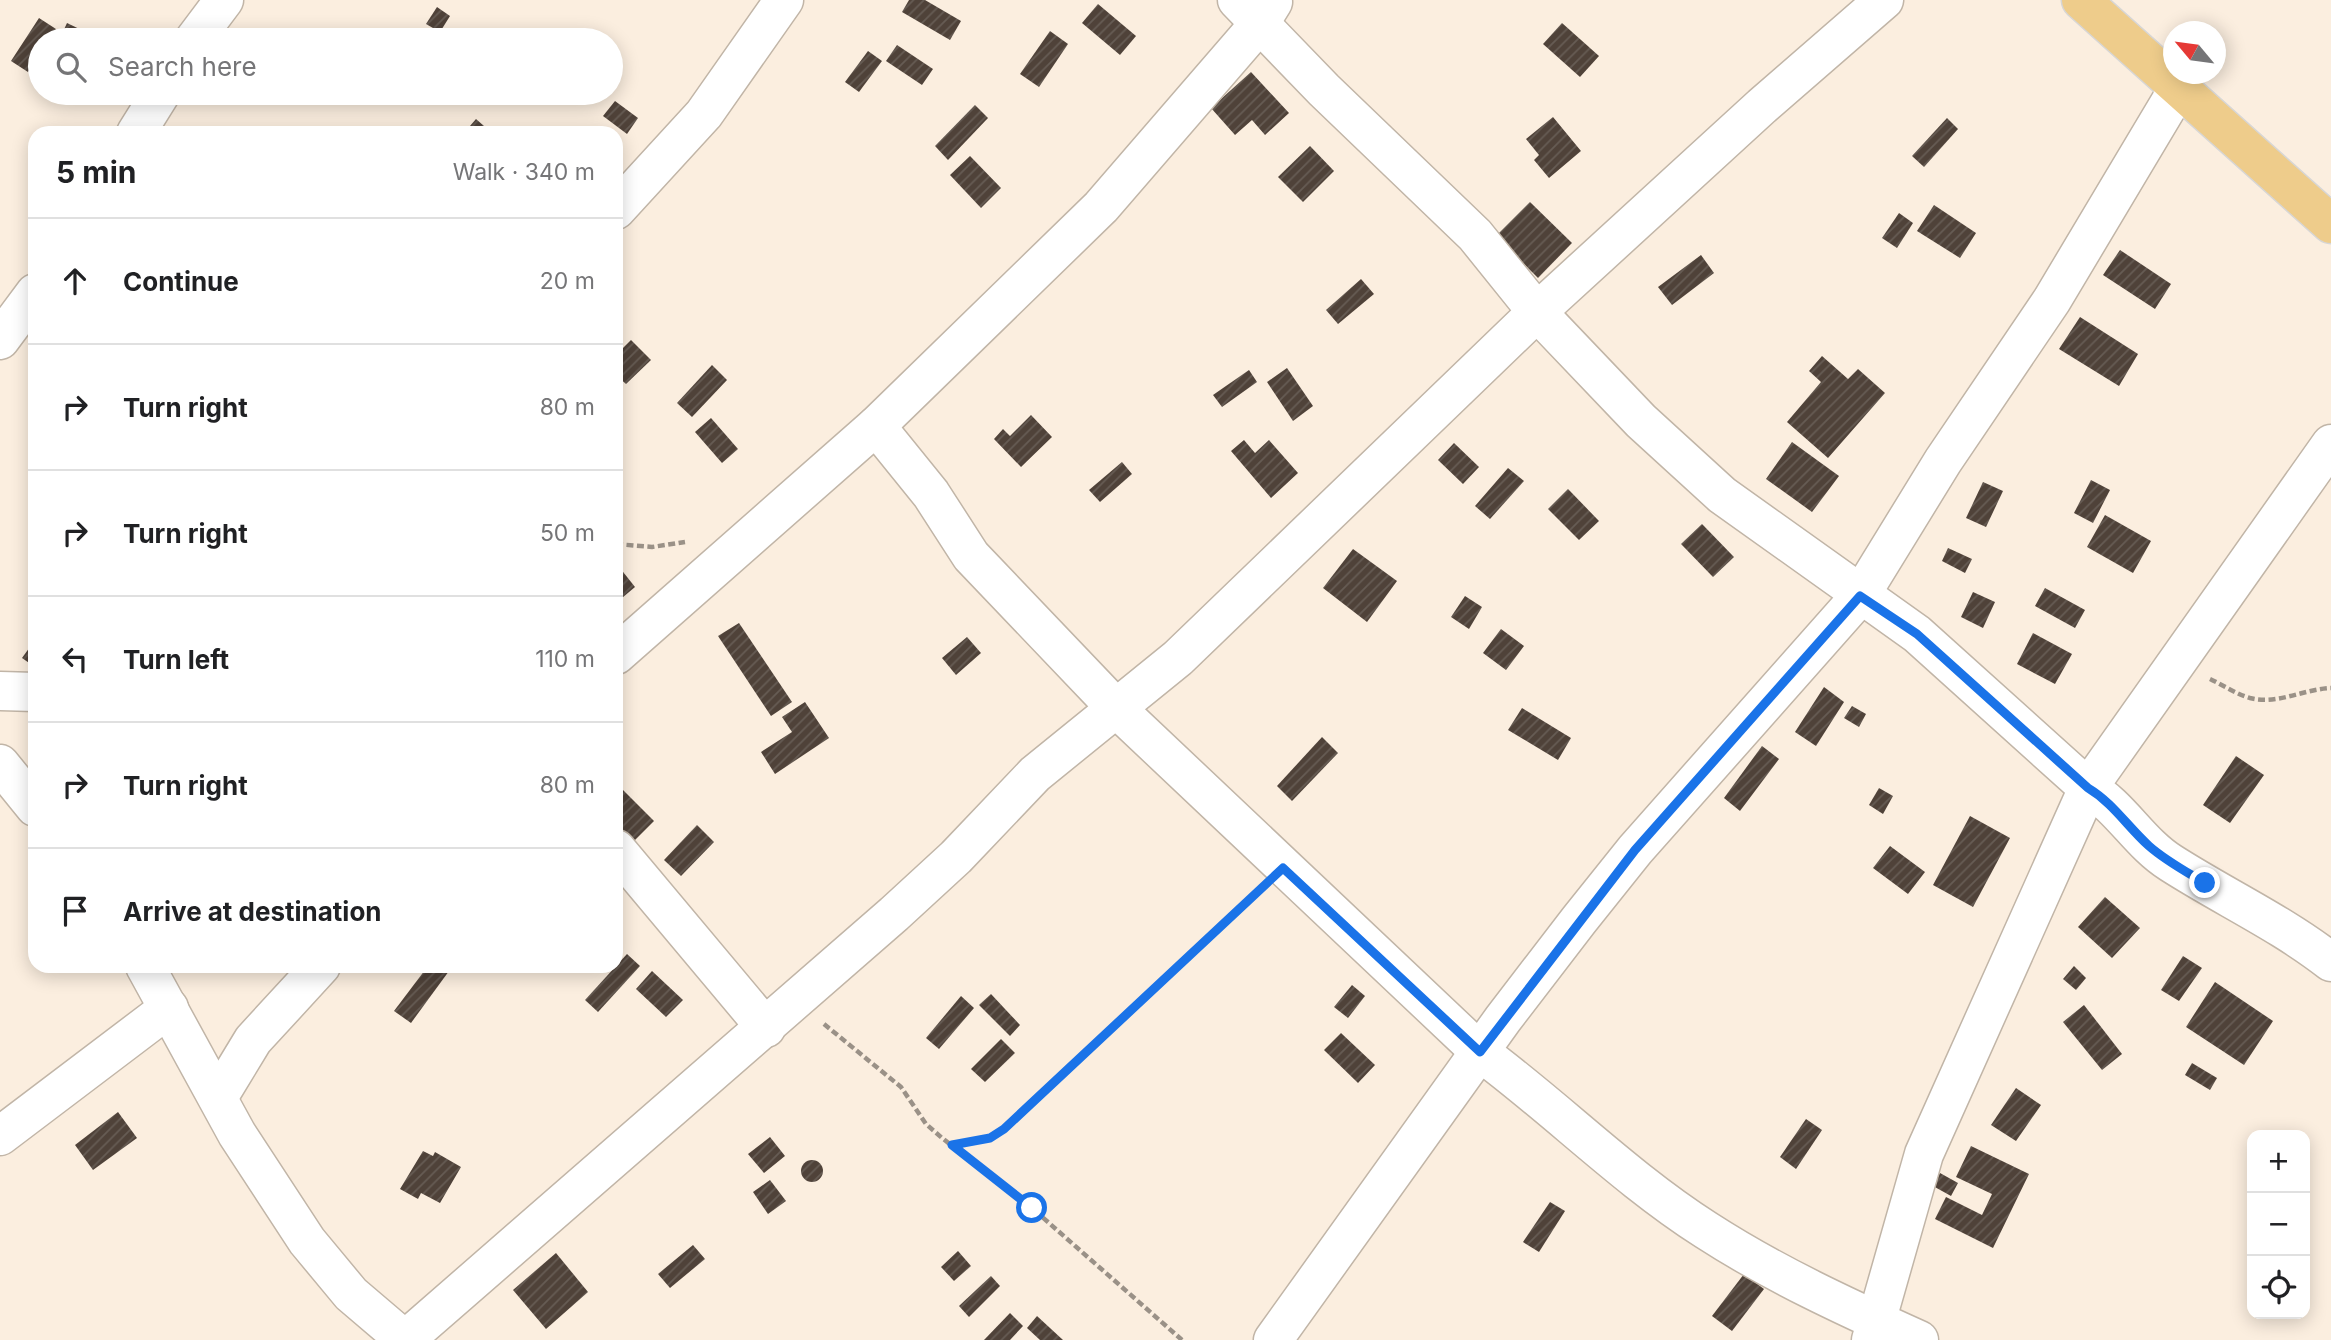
<!DOCTYPE html>
<meta charset="utf-8">
<style>
:root{--surface:#fff;--page:#f6f6f6;--text:#202124;--muted:#757577;--line:#e0e0e0}
body{margin:0;font-family:Inter,sans-serif;background:var(--page);color:var(--text)}
.controls{position:absolute;right:21px;bottom:21px;display:grid;overflow:hidden;border-radius:14px;box-shadow:0 4px 18px #0003}
.controls button{width:63px;height:63px;display:grid;place-items:center;padding:0;border:0;border-bottom:2px solid var(--line);background:var(--surface);color:var(--text);font:35px sans-serif}
.compass{position:absolute;left:2163px;top:21px;width:63px;height:63px;border-radius:50%;background:var(--surface);box-shadow:0 4px 18px #0003;rotate:299deg}
.stop{position:absolute;width:21px;height:21px;margin:-16px;border:5px solid #1a73e8;border-radius:50%;background:#fff}
.stop.end{background:#1a73e8;border-color:#fff;box-shadow:0 2px 7px #0008}
.list{margin:0;padding:0;list-style:none}
h2{display:flex;justify-content:space-between;align-items:center;height:91px;margin:0;padding:0 28px;font-size:30px}
h2 small{font-size:23px;font-weight:400;color:var(--muted)}
.list li{display:grid;grid-template-columns:46px 1fr auto;gap:21px;align-items:center;box-sizing:border-box;height:126px;padding:0 28px;border-top:2px solid var(--line)}
.list b{display:block;font-size:26px;white-space:nowrap}
.list em{font-size:23px;font-style:normal;color:var(--muted)}
.icon{flex:none;width:38px;height:38px;fill:none;stroke:currentColor;stroke-width:2;stroke-linecap:round;stroke-linejoin:round}
.map{position:relative;flex:none;width:2331px;height:1340px;overflow:hidden}
.search{position:absolute;background:var(--surface);box-shadow:0 4px 18px #0003;left:28px;top:28px;width:595px;height:77px;display:flex;align-items:center;gap:18px;box-sizing:border-box;padding:0 24px;border-radius:38px;color:var(--muted);font-size:26px}
.panel{position:absolute;background:var(--surface);box-shadow:0 4px 18px #0003;left:28px;top:126px;width:595px;height:847px;border-radius:21px}
.map>svg:first-child{display:block}
.building{fill:url(#building-hatch)}
.lines{fill:none;stroke-linecap:round;stroke-linejoin:round}
.minor-casing{stroke:#c1b5a7;stroke-width:41}
.trunk-casing{stroke:#d7d6d5;stroke-width:41}
.path{stroke:#9a9187;stroke-width:4.5;stroke-dasharray:7 3.5;stroke-linecap:butt}
.minor{stroke:#fff;stroke-width:38}
.trunk{stroke:#eecc8b;stroke-width:38}
.route{stroke:#1a73e8;stroke-width:9}
</style>
<div class="map">
<svg width="2331" height="1340" viewBox="0 0 2331 1340">
<defs>
<pattern id="building-hatch" width="6" height="6" patternUnits="userSpaceOnUse" patternTransform="scale(1.75)"><rect width="6" height="6" fill="#4f4239"/><path d="M-1 1l2-2M0 6l6-6M5 7l2-2" fill="none" stroke="#665c54"/></pattern>
</defs>
<rect width="100%" height="100%" fill="#fbeedf"/>
<!-- building -->
<g class="building">
<polygon points="909,0 925,0 961,21 950,40 902,12"/>
<polygon points="1098,4 1136,36 1120,55 1082,23"/>
<polygon points="437,7 450,16 440,32 426,24"/>
<polygon points="39,18 56,29 48,40 40,40 40,53 28,72 11,61"/>
<polygon points="67,23 94,36 92,40 60,38"/>
<polygon points="1562,23 1599,56 1580,77 1543,44"/>
<polygon points="1050,31 1068,44 1039,87 1020,74"/>
<polygon points="897,45 933,69 922,85 886,61"/>
<polygon points="868,51 882,61 859,92 845,82"/>
<polygon points="1251,72 1289,113 1265,135 1252,120 1235,135 1211,108"/>
<polygon points="615,101 638,118 627,134 603,116"/>
<polygon points="975,105 988,118 948,160 935,146"/>
<polygon points="1553,117 1581,151 1549,178 1534,160 1539,155 1526,139"/>
<polygon points="1947,118 1958,129 1924,167 1912,156"/>
<polygon points="476,119 492,133 464,133"/>
<polygon points="1310,146 1334,171 1303,202 1278,177"/>
<polygon points="970,156 1001,188 981,208 950,175"/>
<polygon points="1530,202 1572,243 1538,278 1496,236"/>
<polygon points="1934,205 1976,233 1960,258 1917,231"/>
<polygon points="1899,213 1913,223 1897,248 1882,238"/>
<polygon points="2120,250 2171,284 2155,309 2103,275"/>
<polygon points="1701,255 1714,273 1672,305 1658,287"/>
<polygon points="1361,279 1374,294 1338,324 1326,310"/>
<polygon points="2080,317 2138,354 2119,386 2059,349"/>
<polygon points="631,340 651,360 626,384 616,375 616,355"/>
<polygon points="1822,356 1848,379 1858,369 1885,393 1828,458 1787,422 1821,382 1809,371"/>
<polygon points="712,365 727,380 692,417 677,403"/>
<polygon points="1287,368 1313,406 1293,421 1267,382"/>
<polygon points="1249,370 1257,382 1222,407 1213,395"/>
<polygon points="1031,415 1052,437 1021,467 994,439 1003,429 1010,436"/>
<polygon points="711,418 738,449 722,463 695,432"/>
<polygon points="1244,440 1255,453 1269,440 1298,473 1271,498 1231,451"/>
<polygon points="1792,442 1839,476 1812,512 1766,479"/>
<polygon points="1454,443 1479,467 1463,484 1438,460"/>
<polygon points="1122,462 1132,474 1100,502 1089,490"/>
<polygon points="1508,468 1524,481 1490,519 1475,506"/>
<polygon points="2091,480 2110,490 2093,523 2074,513"/>
<polygon points="1983,482 2003,491 1986,527 1966,518"/>
<polygon points="1568,489 1599,521 1579,540 1548,509"/>
<polygon points="2105,515 2151,541 2133,573 2087,547"/>
<polygon points="1702,524 1734,557 1713,577 1681,544"/>
<polygon points="1948,548 1972,559 1965,573 1942,561"/>
<polygon points="1353,549 1397,581 1367,622 1323,588"/>
<polygon points="616,563 635,587 616,603"/>
<polygon points="2045,588 2085,610 2075,628 2035,606"/>
<polygon points="1973,592 1995,602 1983,628 1961,617"/>
<polygon points="1465,596 1482,607 1469,629 1451,617"/>
<polygon points="739,623 792,702 771,716 718,636"/>
<polygon points="1501,629 1524,646 1506,670 1483,653"/>
<polygon points="2033,633 2072,654 2055,684 2017,664"/>
<polygon points="967,637 981,653 956,675 942,658"/>
<polygon points="35,640 35,667 22,658"/>
<polygon points="1824,687 1844,702 1816,746 1795,732"/>
<polygon points="805,702 829,738 775,774 761,752 792,732 782,717"/>
<polygon points="1852,706 1866,714 1859,727 1844,718"/>
<polygon points="1522,708 1571,738 1558,760 1508,730"/>
<polygon points="1322,737 1338,753 1292,801 1277,786"/>
<polygon points="1762,746 1779,759 1740,811 1724,798"/>
<polygon points="2236,756 2264,775 2230,823 2203,805"/>
<polygon points="616,783 654,821 634,841 616,823"/>
<polygon points="1879,788 1893,796 1883,814 1869,805"/>
<polygon points="1970,816 2010,838 1973,907 1933,885"/>
<polygon points="697,825 714,842 681,876 664,860"/>
<polygon points="1890,846 1925,872 1908,894 1873,868"/>
<polygon points="2105,897 2140,928 2112,958 2078,927"/>
<polygon points="627,954 640,966 598,1012 585,1000"/>
<polygon points="2183,956 2202,968 2179,1001 2161,990"/>
<polygon points="428,966 441,966 449,971 411,1023 394,1011"/>
<polygon points="2074,966 2086,978 2076,990 2063,979"/>
<polygon points="652,971 683,1000 666,1017 636,989"/>
<polygon points="2215,982 2273,1021 2244,1065 2186,1027"/>
<polygon points="1352,985 1365,996 1348,1018 1334,1007"/>
<polygon points="991,994 1020,1025 1010,1036 979,1005"/>
<polygon points="961,996 974,1008 939,1049 926,1038"/>
<polygon points="2084,1005 2122,1054 2102,1070 2063,1022"/>
<polygon points="1341,1033 1375,1065 1358,1083 1324,1050"/>
<polygon points="1001,1039 1015,1053 985,1082 971,1069"/>
<polygon points="2192,1063 2217,1078 2210,1090 2185,1075"/>
<polygon points="2016,1088 2041,1105 2016,1141 1991,1125"/>
<polygon points="118,1112 137,1138 93,1170 75,1145"/>
<polygon points="1806,1119 1822,1130 1796,1169 1780,1157"/>
<polygon points="770,1137 785,1156 764,1173 748,1154"/>
<polygon points="1971,1146 2029,1174 1993,1248 1935,1219 1946,1197 1982,1215 1992,1194 1956,1177"/>
<polygon points="423,1151 433,1156 435,1152 461,1167 440,1203 421,1193 418,1199 400,1189"/>
<circle cx="812" cy="1171" r="11"/>
<polygon points="1940,1173 1958,1183 1951,1196 1933,1186"/>
<polygon points="770,1180 786,1201 768,1214 753,1192"/>
<polygon points="1550,1202 1565,1211 1539,1252 1523,1242"/>
<polygon points="693,1245 705,1259 670,1288 658,1274"/>
<polygon points="958,1251 971,1266 954,1281 941,1267"/>
<polygon points="556,1253 588,1292 546,1329 513,1290"/>
<polygon points="1744,1274 1764,1289 1732,1331 1712,1316"/>
<polygon points="991,1276 1000,1286 969,1317 959,1306"/>
<polygon points="1010,1313 1023,1326 1010,1340 984,1340"/>
<polygon points="1037,1316 1063,1340 1040,1340 1027,1328"/>
</g>
<g class="lines">
<defs>
<g id="minor">
<path d="M1237 0 1324 90 1475 235 1537 312 1641 421 1722 495 1917 634 2088 788C2121 807 2139 843 2171 863 2224 897 2281 923 2331 962"/>
<polyline points="194,40 224,0"/>
<polyline points="136,133 161,93"/>
<polyline points="616,210 704,114 784,0"/>
<polyline points="0,340 35,293"/>
<path d="M876 426 931 494 971 556 1116 708 1480 1052C1557 1109 1626 1179 1706 1230 1774 1274 1846 1307 1919 1340"/>
<polyline points="616,655 876,426 1101,207 1260,23 1273,2"/>
<polyline points="0,691 35,692"/>
<polyline points="0,764 35,807"/>
<polyline points="616,849 766,1028"/>
<polyline points="145,966 237,1134 307,1241 351,1294 405,1340 894,914 956,857 1035,774 1178,658 1537,312 1762,106 1884,0"/>
<polyline points="219,1096 253,1040 321,966"/>
<polyline points="0,1136 169,1008"/>
<polyline points="1273,1340 1503,1019 1579,920 1635,850 1860,596 1943,461 2052,300 2178,89"/>
<polyline points="1871,1340 1924,1154 2088,788 2331,444"/>
</g>
<polyline id="trunk" points="2081,0 2331,224"/>
</defs>
<!-- minor casing -->
<use href="#minor" class="minor-casing"/>
<!-- trunk casing -->
<use href="#trunk" class="trunk-casing"/>
<!-- path -->
<g class="path">
<polyline points="616,544 652,547 685,542"/>
<path d="M2210 679C2223 685 2236 694 2250 698 2277 705 2304 689 2331 688"/>
<polyline points="824,1024 901,1087 926,1124 942,1138 1032,1208 1182,1340"/>
<polyline points="953,1145 991,1138 1005,1129 1257,893"/>
</g>
<!-- minor -->
<use href="#minor" class="minor"/>
<!-- trunk -->
<use href="#trunk" class="trunk"/>
</g>
<g class="lines">
<!-- route -->
<path class="route" d="M1032 1208 952 1145 990 1138 1004 1129 1283 868 1480 1052 1635 850 1860 596 1917 634 2088 788C2113 803 2127 826 2149 846 2166 861 2185 871 2205 883"/>
</g>
</svg>
<div class="controls">
<button>+</button>
<button>−</button>
<button><svg class="icon" aria-label="locate" viewBox="0 0 24 24"><circle cx="12" cy="12" r="6"/><path d="M12 2v4M12 18v4M2 12h4M18 12h4"/></svg></button>
</div>
<svg class="compass" viewBox="-18 -18 36 36"><path d="M0-13l5 13h-10z" fill="#e53935"/><path d="M0 13l5-13h-10z" fill="#757577"/></svg>
<div class="stop" style="left:1032px;top:1208px"></div>
<div class="stop end" style="left:2205px;top:883px"></div>
<div class="search"><svg class="icon" aria-label="search" viewBox="0 0 24 24"><circle cx="10" cy="10" r="6"/><path d="M15 15l6 6"/></svg>Search here</div>
<section class="panel">
<h2>5 min<small>Walk · 340 m</small></h2>
<ul class="list">
<li><svg class="icon" aria-label="ahead" viewBox="0 0 24 24"><path d="M12 20V5M6 11l6-6 6 6"/></svg><div><b>Continue</b></div><em>20 m</em></li>
<li><svg class="icon" aria-label="right" viewBox="0 0 24 24"><path d="M7 20v-9h11M14 6l5 5-5 5"/></svg><div><b>Turn right</b></div><em>80 m</em></li>
<li><svg class="icon" aria-label="right" viewBox="0 0 24 24"><path d="M7 20v-9h11M14 6l5 5-5 5"/></svg><div><b>Turn right</b></div><em>50 m</em></li>
<li><svg class="icon" aria-label="left" viewBox="0 0 24 24"><path d="M17 20v-9H6M10 6l-5 5 5 5"/></svg><div><b>Turn left</b></div><em>110 m</em></li>
<li><svg class="icon" aria-label="right" viewBox="0 0 24 24"><path d="M7 20v-9h11M14 6l5 5-5 5"/></svg><div><b>Turn right</b></div><em>80 m</em></li>
<li><svg class="icon" aria-label="arrive" viewBox="0 0 24 24"><path d="M6 21V4h12l-3 4 3 4H6"/></svg><div><b>Arrive at destination</b></div></li>
</ul>
</section>
</div>
